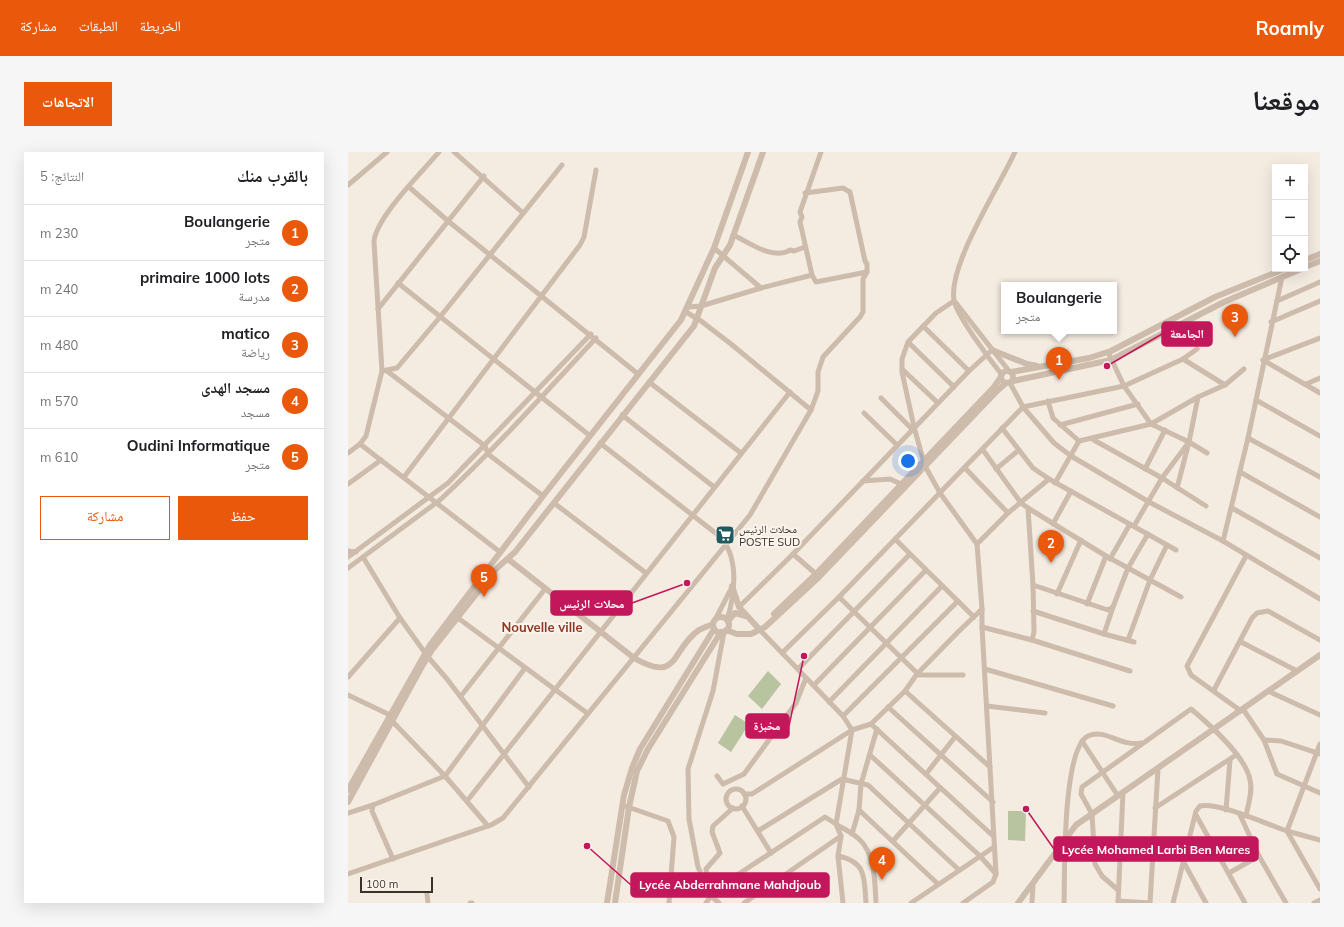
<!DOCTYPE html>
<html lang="ar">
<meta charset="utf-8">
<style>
:root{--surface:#fff;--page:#f6f6f6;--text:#202124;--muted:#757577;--line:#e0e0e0;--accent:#ea580c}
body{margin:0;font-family:Mulish,"Noto Naskh Arabic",sans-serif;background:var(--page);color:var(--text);direction:rtl}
.controls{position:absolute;right:12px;top:12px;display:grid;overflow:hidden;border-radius:0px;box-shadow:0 4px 16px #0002}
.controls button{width:36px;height:36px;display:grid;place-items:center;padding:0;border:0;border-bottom:1px solid var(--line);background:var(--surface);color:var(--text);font:20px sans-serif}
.scale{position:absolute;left:12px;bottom:10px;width:73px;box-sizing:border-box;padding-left:4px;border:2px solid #3b302b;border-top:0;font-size:11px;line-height:14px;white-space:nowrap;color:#3b302b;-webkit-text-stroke:3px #fbf5ee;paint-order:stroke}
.you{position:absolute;left:560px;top:309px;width:14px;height:14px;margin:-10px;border:3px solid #fff;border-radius:50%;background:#1a73e8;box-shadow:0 0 0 6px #1a73e833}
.badge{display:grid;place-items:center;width:26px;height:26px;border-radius:50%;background:var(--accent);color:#fff;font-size:13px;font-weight:700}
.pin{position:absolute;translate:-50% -33px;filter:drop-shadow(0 1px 2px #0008)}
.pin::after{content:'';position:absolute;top:21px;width:14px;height:12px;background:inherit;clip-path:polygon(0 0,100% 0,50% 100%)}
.popup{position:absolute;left:653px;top:130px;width:116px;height:52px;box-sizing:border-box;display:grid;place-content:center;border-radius:0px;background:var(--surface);filter:drop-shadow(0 1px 3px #0005);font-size:13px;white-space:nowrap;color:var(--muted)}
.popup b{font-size:15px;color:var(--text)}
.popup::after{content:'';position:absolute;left:50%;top:100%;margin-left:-8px;border:8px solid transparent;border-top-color:var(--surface)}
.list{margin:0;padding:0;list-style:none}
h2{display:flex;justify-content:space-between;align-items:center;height:52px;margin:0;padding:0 16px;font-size:17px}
h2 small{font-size:13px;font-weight:400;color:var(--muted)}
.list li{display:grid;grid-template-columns:26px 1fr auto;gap:12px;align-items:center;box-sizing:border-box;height:56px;padding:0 16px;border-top:1px solid var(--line)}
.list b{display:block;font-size:15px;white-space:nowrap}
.list p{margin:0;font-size:13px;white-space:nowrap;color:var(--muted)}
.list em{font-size:13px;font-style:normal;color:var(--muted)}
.actions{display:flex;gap:8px;padding:12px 16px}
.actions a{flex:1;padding:9px 0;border:1px solid var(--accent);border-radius:0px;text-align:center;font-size:14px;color:var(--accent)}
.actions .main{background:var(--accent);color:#fff}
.icon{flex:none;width:22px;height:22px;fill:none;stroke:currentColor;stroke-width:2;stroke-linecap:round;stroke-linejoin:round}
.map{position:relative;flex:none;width:972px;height:751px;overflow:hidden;direction:ltr;border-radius:0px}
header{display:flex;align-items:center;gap:24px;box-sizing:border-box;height:56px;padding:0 20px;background:var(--accent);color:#fff}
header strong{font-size:19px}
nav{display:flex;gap:22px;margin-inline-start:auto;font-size:14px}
.intro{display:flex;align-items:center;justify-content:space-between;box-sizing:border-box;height:96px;padding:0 24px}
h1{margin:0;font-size:28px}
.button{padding:10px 18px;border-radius:0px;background:var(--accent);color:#fff;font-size:14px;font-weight:700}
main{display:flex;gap:24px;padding:0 24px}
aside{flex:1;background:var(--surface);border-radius:0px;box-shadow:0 4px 16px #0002}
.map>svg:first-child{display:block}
.garden{fill:#b8c4a0}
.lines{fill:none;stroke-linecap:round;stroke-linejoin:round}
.minor{stroke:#cdbbac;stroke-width:5}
.tertiary{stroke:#cdbbac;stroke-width:6}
.labels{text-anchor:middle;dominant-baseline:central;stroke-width:4;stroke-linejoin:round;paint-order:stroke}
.poi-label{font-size:11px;fill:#3b302b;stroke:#fbf5ee;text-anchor:start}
.quarter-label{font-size:13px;font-weight:bold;fill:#8c3b22;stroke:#fbf5ee}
.leader{fill:none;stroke:#c2185b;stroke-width:1.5}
.callout-dot{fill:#c2185b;stroke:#fbf5ee;stroke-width:1.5}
.callout{fill:#c2185b;stroke:#c2185b;stroke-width:1.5}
.callout-label{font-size:12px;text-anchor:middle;font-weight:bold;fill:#fff}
</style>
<header>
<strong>Roamly</strong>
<nav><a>الخريطة</a><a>الطبقات</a><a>مشاركة</a></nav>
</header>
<div class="intro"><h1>موقعنا</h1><a class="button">الاتجاهات</a></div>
<main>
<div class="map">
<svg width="972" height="751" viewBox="0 0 972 751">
<rect width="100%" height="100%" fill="#f4ebe1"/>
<!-- garden -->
<g class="garden">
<polygon points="420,519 433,532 414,557 400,544"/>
<polygon points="387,563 401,572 383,600 370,591"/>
<polygon points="660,659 678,659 677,689 660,688"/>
</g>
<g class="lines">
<!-- minor -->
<g class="minor">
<polyline points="106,0 175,61"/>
<polyline points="0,33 39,0"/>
<polyline points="61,35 100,69 290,222"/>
<path d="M385 83C401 90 425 109 442 98L446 99 457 95"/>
<polyline points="366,96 413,136"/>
<polyline points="464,123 452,70 454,65 452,60 473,0"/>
<polyline points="50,131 241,283"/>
<polyline points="606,149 588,161 560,190 554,207 554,220 566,275 577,314 592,341 629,392 634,457 634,475 648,722 645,730 615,751"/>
<polyline points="929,149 972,130"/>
<polyline points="608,151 661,219"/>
<polyline points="341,155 353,154 413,136 464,123 468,130 519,120"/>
<polyline points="30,157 136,24"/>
<polyline points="338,160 353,169 383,192 463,258"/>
<polyline points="923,170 972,149"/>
<polyline points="575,174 621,219"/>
<polyline points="560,190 606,235"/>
<polyline points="760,200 776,234 803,272 841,290 859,301"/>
<polyline points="835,207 877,233 896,217"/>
<polyline points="915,208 972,241"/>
<polyline points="915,208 972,186"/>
<polyline points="554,217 590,251"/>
<polyline points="34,219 49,216 92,165 214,13"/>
<polyline points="39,219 137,294 140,302 195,344"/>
<path d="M654 223C643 209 608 163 606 148 600 113 651 35 667 0"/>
<polyline points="301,230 393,301"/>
<polyline points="662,231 675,255 706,291 723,304 801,350 875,389 972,447"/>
<polyline points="958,232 972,226"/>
<polyline points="533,246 564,277"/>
<polyline points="908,248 972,284"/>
<polyline points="700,249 705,266 731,289 803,272 850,245 877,233"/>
<polyline points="516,261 549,293"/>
<polyline points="274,263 366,335"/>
<polyline points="712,273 790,252"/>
<polyline points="654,276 685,316 701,327 828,398"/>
<polyline points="900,286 972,325"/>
<polyline points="744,287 814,326 858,354"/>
<path d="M252 291 370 383C392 403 387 442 379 468"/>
<polyline points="12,292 152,400"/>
<polyline points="635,298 673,351 680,356 758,404 833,445"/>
<path d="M0 301 12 292 18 284 34 219 26 90C27 66 75 19 91 0"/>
<polyline points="617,316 660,361"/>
<polyline points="648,317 671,298"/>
<polyline points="797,317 817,278"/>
<polyline points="892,320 972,365"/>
<polyline points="56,325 232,93 236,85 248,18"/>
<polyline points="515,329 542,327 553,332"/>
<polyline points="707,331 731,289"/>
<polyline points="0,332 33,308"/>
<polyline points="829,336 841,290 850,245"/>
<polyline points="206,351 298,421"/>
<polyline points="680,356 685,433 686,480 684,488"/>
<polyline points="884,356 972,406"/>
<polyline points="705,372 723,339"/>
<polyline points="786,374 814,326 841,290"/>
<polyline points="547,387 626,465"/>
<polyline points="875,389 900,286 934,125"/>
<polyline points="629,392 660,361 701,327"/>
<polyline points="0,399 8,400"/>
<polyline points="445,402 468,422"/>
<polyline points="0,405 100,331 243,182"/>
<polyline points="15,405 52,466 80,505 99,527 181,635"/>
<polyline points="762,407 782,372"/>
<path d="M0 416 92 348C147 297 197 241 248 186"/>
<polyline points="685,433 760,458 765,455 780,416 800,382"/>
<polyline points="709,442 733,388"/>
<polyline points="491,445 571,523 615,523"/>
<polyline points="739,452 758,404"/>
<polyline points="391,455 445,402 621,219 644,198"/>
<polyline points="765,455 756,482 786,490"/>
<polyline points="685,459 756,482"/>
<polyline points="110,466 239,561"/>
<polyline points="367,468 384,435"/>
<polyline points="634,475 684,488 782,519"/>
<path d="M412 478 495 564 504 578 488 672C496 677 505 681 512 688 527 702 527 732 528 751"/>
<polyline points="780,488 802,428 819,393"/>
<polyline points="893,490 949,519"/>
<polyline points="434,501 491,445 675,255 776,234 835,207 849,197"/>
<polyline points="450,517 562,402"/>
<polyline points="637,517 765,554"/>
<polyline points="0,525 52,466"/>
<polyline points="466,533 578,418"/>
<polyline points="866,538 904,466 909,461 920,459 972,488"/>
<polyline points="557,539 642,615"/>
<polyline points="920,539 972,563"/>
<polyline points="0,543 42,563"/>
<polyline points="113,544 197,437"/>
<polyline points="481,550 594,434"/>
<polyline points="639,554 697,561"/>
<polyline points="540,555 645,650"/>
<polyline points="895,557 916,588 929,622 972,641"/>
<polyline points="893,559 843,523 839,514 898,404"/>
<polyline points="495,564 610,449"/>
<polyline points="44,569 97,624 140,674"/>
<polyline points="523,572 644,683"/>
<polyline points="916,588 933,589 972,602"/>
<polyline points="734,589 770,644"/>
<polyline points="972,592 939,679 972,737"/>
<polyline points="522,603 632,704 648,722"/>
<polyline points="578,622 607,585"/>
<polyline points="369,624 375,632 396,622 448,551 458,526"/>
<circle cx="388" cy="647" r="10"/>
<polyline points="396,642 404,642 504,578 523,572 557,539 569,522 610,480 634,457"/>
<polyline points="119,649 442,240"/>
<polyline points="277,654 320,669 326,685 321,751"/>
<polyline points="394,654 423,701"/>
<polyline points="385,656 365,674 364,680 372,701 358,717 362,741 477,665 488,672 493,684 490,704 495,751"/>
<polyline points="807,656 888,603"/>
<polyline points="511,658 590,732"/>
<polyline points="878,658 882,608"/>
<polyline points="0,661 25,653"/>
<polyline points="848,663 897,751"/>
<polyline points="892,663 911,704 938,751"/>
<polyline points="410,679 494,627 520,633 611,718"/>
<polyline points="504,682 511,658 513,632 529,577"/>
<polyline points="545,689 592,636"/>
<path d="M490 704C519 710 516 726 518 751"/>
<polyline points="45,707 24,659 25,653 97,624 177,516"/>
<polyline points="835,709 858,751"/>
<polyline points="881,721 911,704"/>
<polyline points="0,722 143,673 155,666 402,363 463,258 470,239 470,220 475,205 512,165 515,160 515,127 519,120 519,112 517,109 502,40 495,36 457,41"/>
<path d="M770 738 754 724 747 712 744 662 733 642 734 635 843 557C861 572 898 605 902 628 905 639 900 653 898 664"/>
<polyline points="79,742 80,751"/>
<polyline points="770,749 802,751"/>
<polyline points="122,751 124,751"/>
<polyline points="358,751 363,744"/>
<polyline points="371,751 363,744 350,715 341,667 340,617 365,539 376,480"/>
<polyline points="396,751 493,684"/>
<polyline points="563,751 646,695"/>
<polyline points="684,751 685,733"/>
<path d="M716 751C717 722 714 597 740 584 757 576 773 595 793 591"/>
<polyline points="770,751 775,640"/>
<polyline points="802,751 810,617"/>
<path d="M825 751 848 659 852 654C871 650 918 672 939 679 950 682 961 685 972 688"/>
<polyline points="966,751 972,748"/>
</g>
<!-- tertiary -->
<g class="tertiary">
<polyline points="957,108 972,102"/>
<polyline points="957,115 972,109"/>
<polyline points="644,198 679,212 689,214"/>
<circle cx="659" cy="225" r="6"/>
<polyline points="663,220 741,206 763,199 867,145 936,117"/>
<polyline points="665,229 763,208 876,150 953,117"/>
<path d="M160 407 286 506C332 532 322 498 351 478 355 476 360 474 365 472"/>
<polyline points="384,434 391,455 412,478"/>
<polyline points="426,462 468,422 646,235 653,225"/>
<circle cx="373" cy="473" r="8"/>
<polyline points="380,469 387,461 398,464"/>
<polyline points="378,478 389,482 403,482 417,475 471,425 649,239 658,231"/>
<polyline points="0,638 82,493 195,344 333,168 366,96 400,0"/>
<polyline points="0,650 73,516 84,498 148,417 167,400 346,174 367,116 382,93 415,0"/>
<polyline points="259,751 276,643 284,616 292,597 366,477"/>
<polyline points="267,751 281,655 289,619 300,597 373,480"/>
<polyline points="670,751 728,673 972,503"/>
</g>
</g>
<!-- icons -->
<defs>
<symbol id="supermarket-square" viewBox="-11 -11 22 22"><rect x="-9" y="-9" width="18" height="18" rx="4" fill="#1f5a5e" stroke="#fbf5ee"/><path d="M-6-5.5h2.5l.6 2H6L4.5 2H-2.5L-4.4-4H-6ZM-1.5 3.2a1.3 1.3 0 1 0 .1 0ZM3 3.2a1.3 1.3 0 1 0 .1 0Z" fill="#fff"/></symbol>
</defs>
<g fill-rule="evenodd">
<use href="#supermarket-square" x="366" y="372" width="22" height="22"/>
</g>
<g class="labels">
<!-- poi labels -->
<g class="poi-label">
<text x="391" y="377">محلات الرئيس<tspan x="391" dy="13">POSTE SUD</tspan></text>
</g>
<!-- quarter labels -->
<g class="quarter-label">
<text x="194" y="475">Nouvelle ville</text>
</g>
</g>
<!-- callouts -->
<path class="leader" d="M759 214L814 182M339 431L284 451M456 504L441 574M678 657L706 697M239 694L283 733"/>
<g class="callout-dot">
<circle cx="759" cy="214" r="4"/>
<circle cx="339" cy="431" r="4"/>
<circle cx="456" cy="504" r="4"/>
<circle cx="678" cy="657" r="4"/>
<circle cx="239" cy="694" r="4"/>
</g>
<g class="callout">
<rect x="814" y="170" width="50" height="24" rx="4"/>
<rect x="203" y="439" width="81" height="24" rx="4"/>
<rect x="398" y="562" width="43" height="24" rx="4"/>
<rect x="706" y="685" width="204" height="24" rx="4"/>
<rect x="283" y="721" width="198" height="24" rx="4"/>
</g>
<g class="callout-label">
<text x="839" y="186">الجامعة</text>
<text x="244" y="456">محلات الرئيس</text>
<text x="419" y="578">مخبزة</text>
<text x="808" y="702">Lycée Mohamed Larbi Ben Mares</text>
<text x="382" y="737">Lycée Abderrahmane Mahdjoub</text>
</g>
</svg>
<div class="controls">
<button>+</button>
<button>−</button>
<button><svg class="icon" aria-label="locate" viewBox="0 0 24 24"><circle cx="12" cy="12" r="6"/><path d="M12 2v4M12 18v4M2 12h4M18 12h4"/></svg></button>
</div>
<div class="scale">100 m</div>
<div class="you"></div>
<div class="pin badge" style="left:711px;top:228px">1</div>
<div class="popup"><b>Boulangerie</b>متجر</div>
<div class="pin badge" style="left:703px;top:411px">2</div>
<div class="pin badge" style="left:887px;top:185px">3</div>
<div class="pin badge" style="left:534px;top:728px">4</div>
<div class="pin badge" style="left:136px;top:445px">5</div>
</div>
<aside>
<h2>بالقرب منك<small>النتائج: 5</small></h2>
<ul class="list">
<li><span class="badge">1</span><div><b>Boulangerie</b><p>متجر</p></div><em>230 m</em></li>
<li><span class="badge">2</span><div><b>primaire 1000 lots</b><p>مدرسة</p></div><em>240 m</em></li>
<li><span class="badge">3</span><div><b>matico</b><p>رياضة</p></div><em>480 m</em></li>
<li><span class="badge">4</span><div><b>مسجد الهدى</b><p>مسجد</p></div><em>570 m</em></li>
<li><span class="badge">5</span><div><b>Oudini Informatique</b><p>متجر</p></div><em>610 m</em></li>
</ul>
<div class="actions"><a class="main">حفظ</a><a>مشاركة</a></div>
</aside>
</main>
